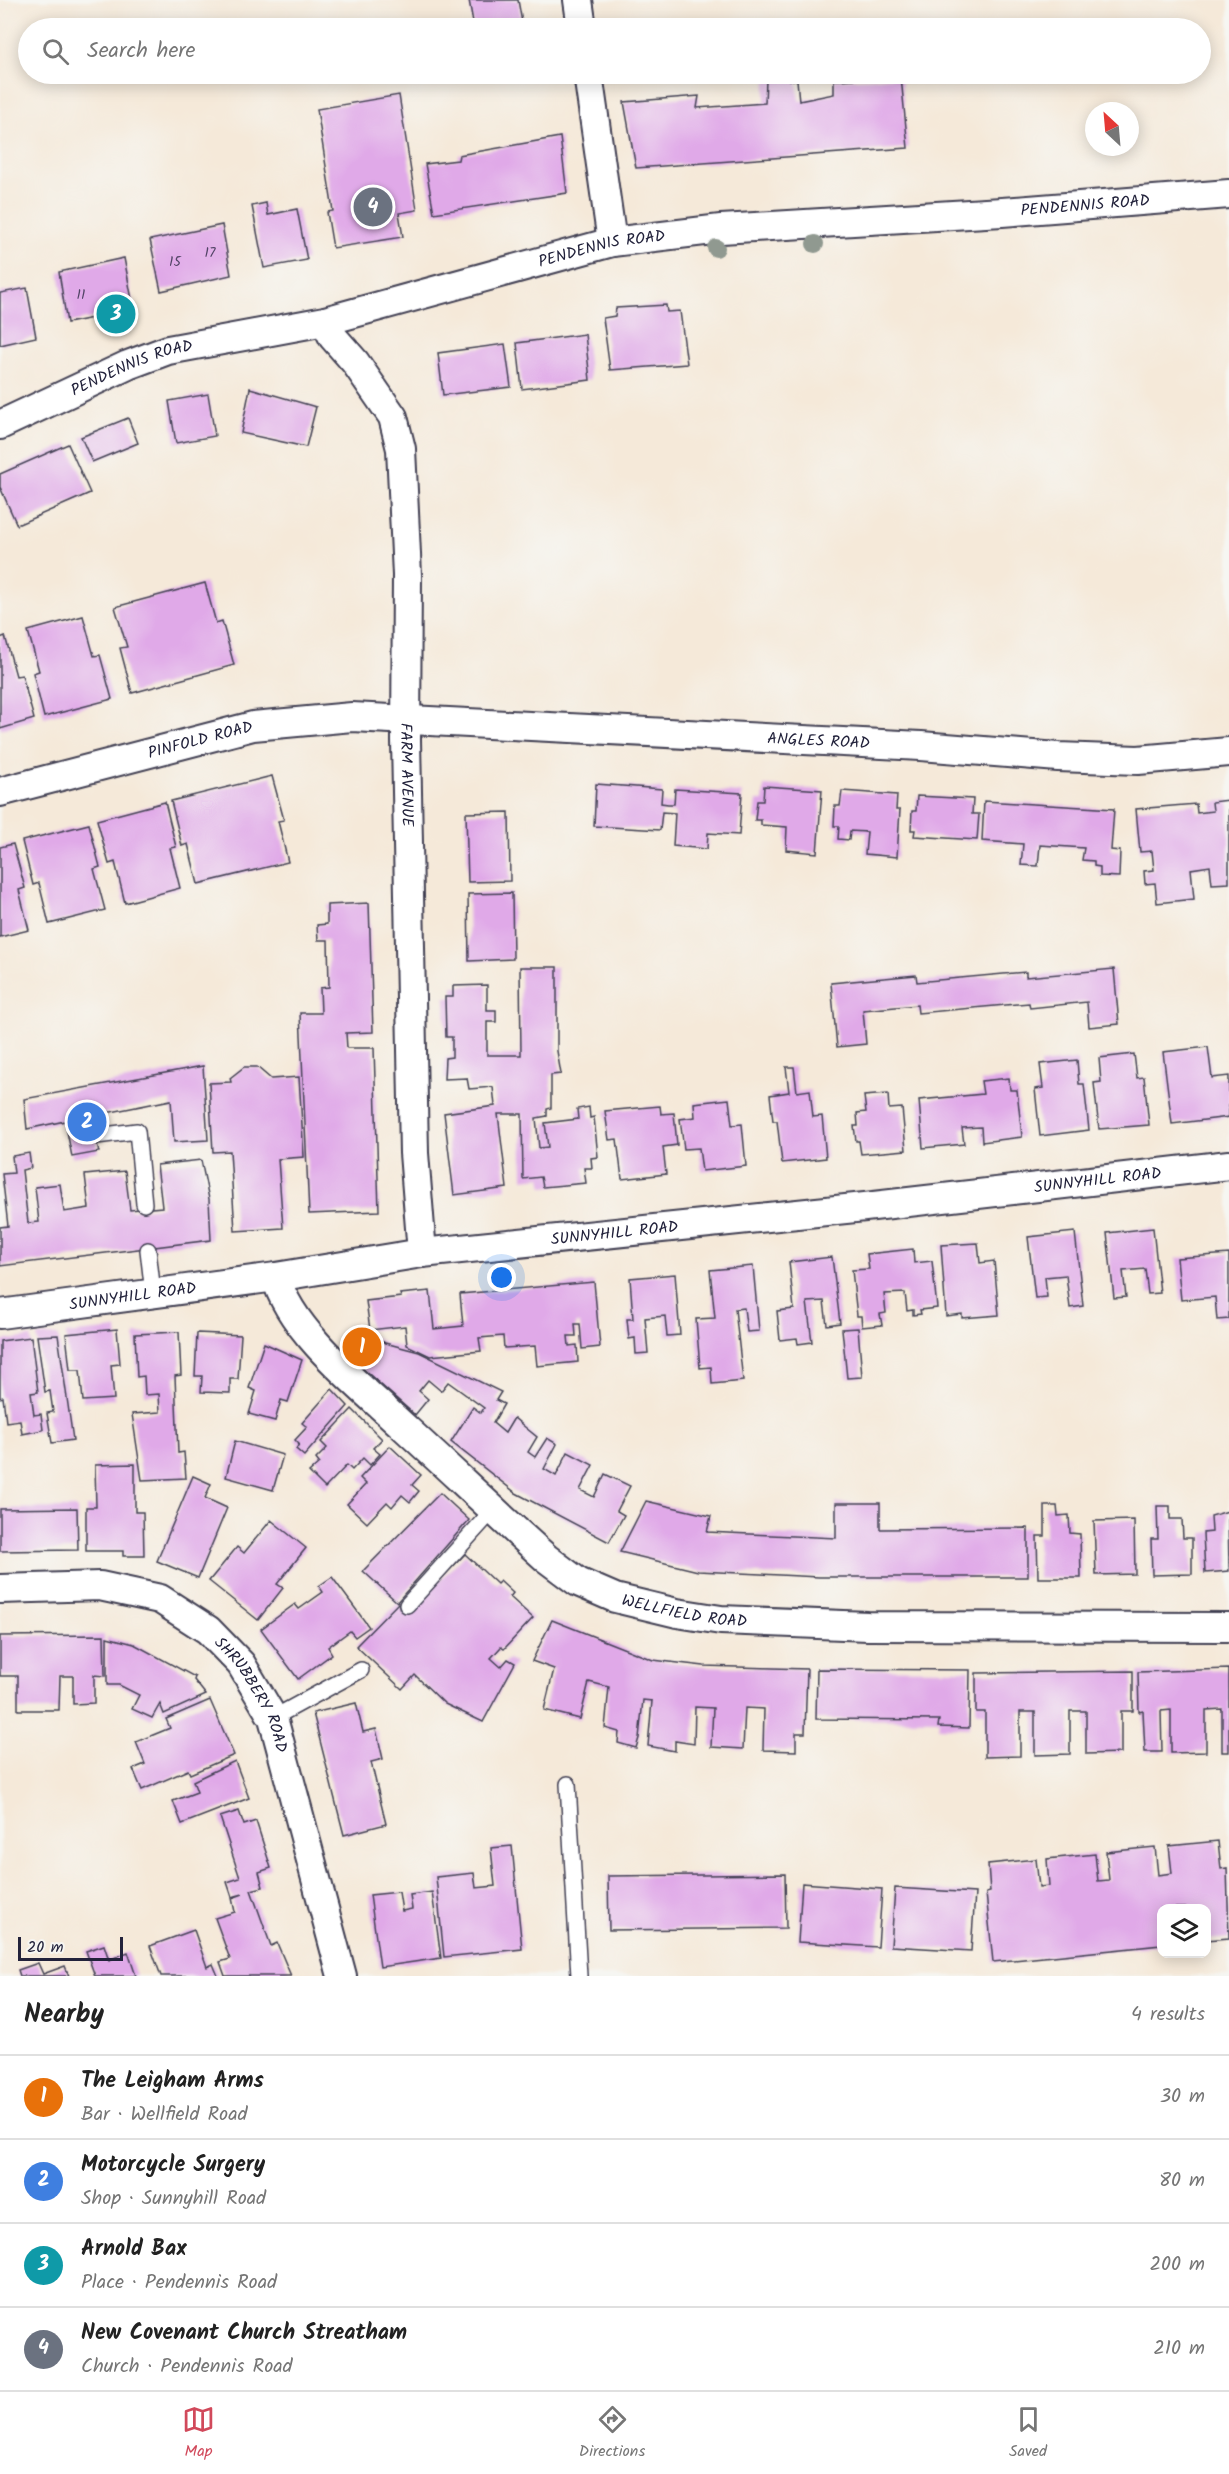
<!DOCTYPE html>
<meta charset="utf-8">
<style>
:root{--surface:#fff;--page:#f2f2f2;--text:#222;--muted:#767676;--line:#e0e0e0;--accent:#d1495b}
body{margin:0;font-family:Kalam,sans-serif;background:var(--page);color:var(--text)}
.controls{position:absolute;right:18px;bottom:18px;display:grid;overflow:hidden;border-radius:12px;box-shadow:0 3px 15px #0003}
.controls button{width:54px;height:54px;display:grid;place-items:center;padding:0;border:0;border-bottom:2px solid var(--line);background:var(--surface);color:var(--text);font:30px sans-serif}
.compass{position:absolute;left:1085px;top:102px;width:54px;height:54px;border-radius:50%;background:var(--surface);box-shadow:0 3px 15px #0003;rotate:334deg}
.scale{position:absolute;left:18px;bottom:15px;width:105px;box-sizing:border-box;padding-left:6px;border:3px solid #22223b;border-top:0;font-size:16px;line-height:21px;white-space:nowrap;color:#22223b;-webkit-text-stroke:4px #f6f6f2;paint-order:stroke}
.you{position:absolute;left:502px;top:1278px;width:21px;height:21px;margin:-15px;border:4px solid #fff;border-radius:50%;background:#1a73e8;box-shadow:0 0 0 9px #1a73e833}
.badge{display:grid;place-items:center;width:39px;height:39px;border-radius:50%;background:var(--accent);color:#fff;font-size:20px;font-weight:700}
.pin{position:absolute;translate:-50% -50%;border:3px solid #fff;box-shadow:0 2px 6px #0006}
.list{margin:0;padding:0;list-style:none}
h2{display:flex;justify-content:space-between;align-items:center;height:78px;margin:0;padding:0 24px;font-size:26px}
h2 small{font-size:20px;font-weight:400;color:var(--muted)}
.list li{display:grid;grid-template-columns:39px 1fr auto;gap:18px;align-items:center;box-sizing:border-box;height:84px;padding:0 24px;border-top:2px solid var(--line)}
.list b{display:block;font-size:22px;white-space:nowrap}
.list p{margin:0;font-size:20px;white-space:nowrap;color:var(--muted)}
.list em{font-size:20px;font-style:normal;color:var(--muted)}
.icon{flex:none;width:33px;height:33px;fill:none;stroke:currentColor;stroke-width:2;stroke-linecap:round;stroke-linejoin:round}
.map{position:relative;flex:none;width:1229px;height:1976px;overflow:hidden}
.search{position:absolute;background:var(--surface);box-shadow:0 3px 15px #0003;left:18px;right:18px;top:18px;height:66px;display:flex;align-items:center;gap:15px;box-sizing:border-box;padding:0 21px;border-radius:33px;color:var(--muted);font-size:22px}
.sheet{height:414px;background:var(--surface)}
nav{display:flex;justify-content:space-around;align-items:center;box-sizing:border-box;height:84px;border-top:2px solid var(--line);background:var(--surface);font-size:16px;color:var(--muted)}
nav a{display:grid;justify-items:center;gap:3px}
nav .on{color:var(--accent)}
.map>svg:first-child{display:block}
.building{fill:#e0a9e8}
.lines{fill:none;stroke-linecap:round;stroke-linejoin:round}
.lane-casing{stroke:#424053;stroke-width:18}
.street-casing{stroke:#424053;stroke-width:32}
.lane{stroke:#fff;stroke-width:15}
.street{stroke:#fff;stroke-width:28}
.tree{fill:#909990}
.labels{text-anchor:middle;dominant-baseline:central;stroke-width:4.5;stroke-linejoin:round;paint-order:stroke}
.number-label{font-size:14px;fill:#524466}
.street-label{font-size:16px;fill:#22223b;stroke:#f6f6f2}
</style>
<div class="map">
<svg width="1229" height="1976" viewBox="0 0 1229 1976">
<rect width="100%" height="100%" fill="#f6f6f2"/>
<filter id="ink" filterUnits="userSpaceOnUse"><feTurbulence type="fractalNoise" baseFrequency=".0167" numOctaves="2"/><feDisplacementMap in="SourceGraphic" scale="12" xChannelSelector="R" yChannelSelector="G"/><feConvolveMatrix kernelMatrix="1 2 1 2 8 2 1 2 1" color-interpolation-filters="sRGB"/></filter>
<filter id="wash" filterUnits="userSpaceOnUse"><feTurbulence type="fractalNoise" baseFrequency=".008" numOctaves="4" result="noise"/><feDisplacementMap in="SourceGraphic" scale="24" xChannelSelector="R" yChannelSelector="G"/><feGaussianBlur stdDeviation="1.35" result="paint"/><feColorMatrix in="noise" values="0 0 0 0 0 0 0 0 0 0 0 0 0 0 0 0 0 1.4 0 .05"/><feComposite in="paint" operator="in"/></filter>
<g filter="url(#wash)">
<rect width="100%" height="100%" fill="#f5e9d9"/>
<g id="blocks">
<!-- building -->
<g class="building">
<polygon points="469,0 518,0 523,28 474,28"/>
<polygon points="901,77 908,148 636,168 624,102 699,96 697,108 765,103 766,80 797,80 799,101 834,94 834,80"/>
<polygon points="399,95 417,210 399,213 403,237 333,248 327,212 333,211 317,109"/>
<polygon points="560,137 567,193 434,213 425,164 458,160 459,155"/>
<polygon points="266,203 268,215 297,209 307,260 264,268 252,206"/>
<polygon points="222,225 231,275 161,291 150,240"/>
<polygon points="124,258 134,310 67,323 59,272"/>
<polygon points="27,288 36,337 0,345 0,293"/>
<polygon points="666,305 667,312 680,311 687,364 610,370 603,318 615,316 616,308"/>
<polygon points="585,334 590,380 522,389 517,343"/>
<polygon points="505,344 511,387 443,395 438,353"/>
<polygon points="250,388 316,407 306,447 241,433"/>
<polygon points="208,394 215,436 176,443 169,401"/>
<polygon points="128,418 138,443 92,462 81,437"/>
<polygon points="68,444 90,493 17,525 0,487 0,474"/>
<polygon points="205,583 216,623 222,621 234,665 132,693 120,648 127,647 115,607"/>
<polygon points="83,616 94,656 100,655 112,699 44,717 33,673 39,671 28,631"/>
<polygon points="5,636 16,676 22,675 34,719 0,729 0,638"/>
<polygon points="272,776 284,820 278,821 288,862 198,884 188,844 182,846 171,801"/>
<polygon points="596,784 662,789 661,803 668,804 674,804 675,789 742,793 739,835 708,833 707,849 673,846 675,813 662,812 660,830 594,826"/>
<polygon points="764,786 822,790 817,853 786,850 787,827 761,825 761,820 755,820 757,801 763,801"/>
<polygon points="842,791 897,795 896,810 900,810 897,857 865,854 867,832 850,831 849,840 838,839 839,826 834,826 835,806 840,806"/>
<polygon points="917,796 973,799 972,814 979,814 977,840 914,836 915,830 911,830 912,811 916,811"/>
<polygon points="1229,800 1229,883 1212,884 1210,866 1191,869 1194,899 1157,903 1155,883 1145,884 1144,871 1154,870 1152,851 1140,852 1136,809 1196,804 1197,813 1213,811 1212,802"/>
<polygon points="984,801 1114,809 1111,850 1120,851 1119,877 1100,876 1100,867 1094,866 1094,861 1082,860 1084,848 1040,845 1038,866 1021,865 1023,844 982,841"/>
<polygon points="165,802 176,847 170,848 180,888 125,903 115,862 109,864 97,820"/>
<polygon points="509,812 510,881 468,882 466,813"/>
<polygon points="89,824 100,867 94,869 105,910 49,924 39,883 33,885 22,841"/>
<polygon points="13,844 25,888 19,890 29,930 0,937 0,847"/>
<polygon points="512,893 513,959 469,961 468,894"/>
<polygon points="369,903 373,1032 346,1033 347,1048 374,1048 379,1211 309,1214 300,1013 321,1013 320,988 329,987 328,940 318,940 317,925 327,924 327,905"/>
<polygon points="520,967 557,967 557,1051 561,1074 551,1075 551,1108 547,1109 547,1116 536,1118 539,1148 548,1147 545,1123 578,1119 577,1109 589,1107 590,1118 594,1117 598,1157 591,1158 592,1168 584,1168 586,1183 543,1187 541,1177 523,1179 522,1114 498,1114 507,1188 454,1195 444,1113 495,1106 493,1087 469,1089 467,1078 444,1079 445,1058 452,1057 452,1037 446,1037 445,997 453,997 453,986 487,985 487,1010 496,1010 496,1022 487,1022 487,1055 521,1055"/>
<polygon points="1114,969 1119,1024 1089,1027 1087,1002 1030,1008 1029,1003 918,1013 917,1005 863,1010 866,1044 837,1047 831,983 916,975 917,982 1026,972 1026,977"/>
<polygon points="1208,1047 1212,1078 1229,1076 1229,1117 1172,1124 1163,1052"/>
<polygon points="1134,1054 1137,1078 1144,1077 1149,1125 1099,1129 1094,1083 1101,1082 1099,1058"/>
<polygon points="1077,1060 1079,1084 1084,1084 1089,1130 1040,1136 1035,1089 1043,1088 1040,1064"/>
<polygon points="203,1066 208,1140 174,1142 171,1100 91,1116 99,1152 72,1157 65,1121 27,1129 24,1099"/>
<polygon points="244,1067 257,1067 271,1079 299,1077 304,1157 278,1159 283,1228 235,1231 230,1151 213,1152 209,1083 231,1082 230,1078"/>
<polygon points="786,1067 794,1067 797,1092 810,1090 813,1117 822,1116 826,1158 782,1163 777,1121 773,1121 770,1095 789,1092"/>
<polygon points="1009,1078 1010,1090 1017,1090 1022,1137 982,1142 981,1127 962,1128 964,1144 923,1148 919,1100 983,1094 981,1081"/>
<polygon points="888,1094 889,1109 902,1108 906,1150 861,1154 859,1141 856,1141 854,1126 858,1126 857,1113 866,1112 864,1096"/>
<polygon points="729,1099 732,1125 742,1124 746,1166 702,1171 699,1148 684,1149 680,1119 695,1117 694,1103"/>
<polygon points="660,1106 661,1114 674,1113 677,1145 663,1147 666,1174 622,1179 617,1139 609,1140 605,1111"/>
<polygon points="29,1153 31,1168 22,1170 28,1223 39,1222 35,1187 60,1184 64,1212 89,1208 85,1175 125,1171 130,1210 162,1207 157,1165 201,1160 209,1199 211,1240 0,1266 0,1227 8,1226 2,1174 14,1173 12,1156"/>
<polygon points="1153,1228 1160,1293 1148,1294 1145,1269 1123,1271 1126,1297 1114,1298 1107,1233"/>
<polygon points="1075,1232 1083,1306 1070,1308 1066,1275 1045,1277 1047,1297 1035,1298 1028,1237"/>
<polygon points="978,1243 980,1263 994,1261 999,1315 962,1318 962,1314 946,1316 941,1245"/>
<polygon points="913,1249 914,1263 932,1261 937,1308 920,1310 921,1314 913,1315 913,1310 907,1311 905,1293 884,1294 886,1313 880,1314 882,1325 862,1327 861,1316 857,1316 852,1270 869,1269 867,1254"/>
<polygon points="1229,1254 1229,1319 1217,1320 1215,1297 1181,1300 1177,1258"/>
<polygon points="832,1257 840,1323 827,1325 824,1301 807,1302 812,1342 798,1344 797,1338 780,1340 777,1311 794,1309 789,1262"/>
<polygon points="753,1266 759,1331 747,1332 744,1308 735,1309 743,1381 712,1384 711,1367 700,1368 696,1319 715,1318 710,1270"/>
<polygon points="675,1274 680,1335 667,1336 665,1316 645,1318 648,1353 636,1354 635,1338 629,1339 627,1319 633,1319 630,1278"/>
<polygon points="594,1282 600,1347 582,1349 580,1324 575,1324 576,1336 568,1336 569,1346 577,1345 578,1362 537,1366 535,1346 504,1348 503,1336 479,1338 481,1351 430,1356 407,1345 405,1326 370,1330 366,1301 401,1297 400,1294 430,1291 434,1329 463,1326 460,1294"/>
<polygon points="358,1328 385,1343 419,1352 501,1392 496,1400 504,1404 493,1423 505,1433 514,1418 526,1428 537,1437 528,1452 535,1457 547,1438 557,1444 544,1469 556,1476 568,1452 593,1465 580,1490 594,1497 605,1474 630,1486 617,1511 624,1515 609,1542 516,1493 451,1442 473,1407 481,1413 484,1408 448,1382 441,1391 428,1380 419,1391 428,1399 415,1415 345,1353 345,1345"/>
<polygon points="858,1328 862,1377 847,1378 842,1329"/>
<polygon points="117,1329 120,1364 111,1365 114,1399 83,1401 80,1370 70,1370 66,1334"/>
<polygon points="179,1332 181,1375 175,1376 178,1453 184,1452 186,1478 142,1480 132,1414 160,1412 159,1394 145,1395 144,1376 137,1377 135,1334"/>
<polygon points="197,1333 241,1335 238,1379 230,1379 230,1393 201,1392 202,1376 195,1376"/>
<polygon points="58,1335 73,1440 52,1443 47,1413 53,1412 50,1391 45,1392 37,1336"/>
<polygon points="31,1337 38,1392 31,1393 34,1415 41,1414 43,1430 22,1434 20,1420 6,1422 3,1397 0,1398 0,1341"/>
<polygon points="264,1343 302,1360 288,1402 281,1400 275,1421 249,1414 256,1391 249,1388"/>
<polygon points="332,1389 348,1406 304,1456 296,1449 299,1444 295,1440 307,1427 302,1423"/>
<polygon points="352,1409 382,1439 373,1448 380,1454 370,1465 363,1458 352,1470 347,1465 325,1488 309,1472 319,1463 316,1459 327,1448 321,1442"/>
<polygon points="235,1441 283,1455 273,1490 226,1477"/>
<polygon points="390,1446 421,1475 412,1485 419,1491 410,1502 402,1495 392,1507 387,1502 367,1523 347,1504 366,1484 360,1478"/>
<polygon points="135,1464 135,1512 143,1512 144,1556 123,1556 123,1551 86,1551 86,1507 96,1507 95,1465"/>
<polygon points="193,1476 211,1484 205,1498 227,1508 198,1578 157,1561"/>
<polygon points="440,1493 469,1520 397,1602 363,1571"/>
<polygon points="646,1501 711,1516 707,1532 836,1538 836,1503 880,1503 880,1529 1028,1528 1028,1577 819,1577 698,1571 620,1552"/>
<polygon points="1045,1506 1057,1506 1058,1516 1069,1515 1070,1533 1080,1534 1081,1578 1038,1578 1037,1536 1045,1536"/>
<polygon points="1157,1506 1170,1506 1170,1519 1182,1519 1183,1538 1192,1538 1192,1574 1152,1575 1151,1539 1158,1539"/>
<polygon points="77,1508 78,1550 0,1551 0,1509"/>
<polygon points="1228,1511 1229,1571 1205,1573 1203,1533 1212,1532 1211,1516"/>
<polygon points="271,1520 306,1548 277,1584 283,1588 258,1620 209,1581 237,1547 244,1553"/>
<polygon points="1134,1520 1135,1574 1096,1575 1094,1521"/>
<polygon points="465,1554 497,1584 500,1581 513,1593 510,1597 533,1618 504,1649 501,1647 491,1658 501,1667 508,1659 515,1663 483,1722 445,1704 415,1675 402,1689 356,1646 398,1603 408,1613"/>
<polygon points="332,1577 369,1627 355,1637 350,1631 328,1647 332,1654 298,1679 261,1629 295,1604 299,1609 323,1592 319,1586"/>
<polygon points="552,1620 653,1660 704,1666 807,1669 805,1733 796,1733 796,1751 763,1750 764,1709 745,1708 743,1749 711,1747 713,1708 695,1707 694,1744 675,1741 675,1751 648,1746 652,1701 643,1700 639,1738 636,1748 618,1743 619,1732 605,1728 609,1687 589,1682 580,1719 544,1710 554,1669 532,1661"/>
<polygon points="104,1635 105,1676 94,1675 94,1703 73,1704 73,1676 60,1676 59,1710 18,1710 18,1676 0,1676 0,1636"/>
<polygon points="107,1637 134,1644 195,1677 194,1680 206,1695 164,1714 160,1704 152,1718 132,1709 139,1695 119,1685 107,1685"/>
<polygon points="817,1669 970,1670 969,1728 938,1727 939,1720 816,1719"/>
<polygon points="1229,1669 1229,1752 1222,1752 1222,1709 1206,1710 1206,1752 1171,1753 1171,1710 1161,1711 1162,1752 1145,1752 1143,1711 1139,1712 1138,1672"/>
<polygon points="1133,1671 1133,1711 1121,1711 1121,1753 1086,1754 1086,1711 1070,1711 1070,1754 1035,1755 1035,1712 1020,1712 1020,1756 985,1757 985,1712 976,1712 976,1673"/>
<polygon points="210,1700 234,1755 190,1774 188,1770 142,1790 133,1769 145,1764 136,1742 170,1728 166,1719"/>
<polygon points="356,1703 363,1732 376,1729 383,1759 371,1762 386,1824 344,1835 313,1713"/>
<polygon points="235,1761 249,1798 182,1824 173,1801 197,1792 193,1781"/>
<polygon points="239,1811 244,1825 256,1821 271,1868 259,1872 263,1887 251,1890 271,1946 277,1943 291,1976 225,1976 220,1962 230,1959 215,1918 235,1912 232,1898 243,1894 232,1897 227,1882 240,1878 220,1817"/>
<polygon points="1218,1841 1221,1869 1227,1868 1229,1938 1206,1940 1206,1908 1161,1908 1161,1945 993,1962 986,1893 990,1892 988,1864 1036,1859 1039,1887 1049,1886 1047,1859 1095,1854 1098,1881 1109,1880 1106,1852 1155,1847 1158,1875 1172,1873 1169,1846"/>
<polygon points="512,1846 522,1949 444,1957 436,1877 474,1873 476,1888 495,1886 491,1848"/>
<polygon points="785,1874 786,1928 609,1930 608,1876"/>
<polygon points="802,1883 882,1889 878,1947 798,1942"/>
<polygon points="895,1888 975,1893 971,1951 891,1946"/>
<polygon points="399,1892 402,1911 412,1909 410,1895 432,1892 441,1958 380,1967 370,1895"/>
<polygon points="194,1930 207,1967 213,1964 218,1976 161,1976 150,1946"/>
<polygon points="104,1945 109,1960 128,1952 136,1976 95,1976 86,1951"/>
<polygon points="38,1963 43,1974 65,1966 69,1976 20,1976 18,1970"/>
</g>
</g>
</g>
<g filter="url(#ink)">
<use href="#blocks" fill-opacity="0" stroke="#424053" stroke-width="1.5"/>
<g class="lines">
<defs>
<g id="lane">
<polyline points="96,1136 137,1131 144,1204"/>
<polyline points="148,1250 153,1293"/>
<polyline points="407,1605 493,1510"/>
<polyline points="273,1718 361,1670"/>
<polyline points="568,1784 579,1976"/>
</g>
<g id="street">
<polyline points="578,0 582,28"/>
<polyline points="588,74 612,242"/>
<path id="s1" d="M325 321 333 337 355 362 393 417 401 449 407 575 406 740 414 1153 422 1253"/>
<path id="s2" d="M0 425 128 365 168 350 325 321 612 242 721 229 1002 212 1229 194"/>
<path id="s3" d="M0 792 253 726 352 717 921 746 1058 757 1138 760 1229 752"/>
<path id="s4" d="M276 1277C290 1332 364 1389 405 1428 452 1471 498 1515 546 1558L578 1582 615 1598 677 1613 721 1620 868 1626 1229 1627"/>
<path id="s5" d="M0 1314 276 1277 422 1253 865 1207 1229 1165"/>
<path id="s6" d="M0 1589 100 1586 160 1599 208 1630 241 1664 273 1718 342 1976"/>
</g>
</defs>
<!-- lane casing -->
<use href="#lane" class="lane-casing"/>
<!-- street casing -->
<use href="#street" class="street-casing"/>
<!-- lane -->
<use href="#lane" class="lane"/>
<!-- street -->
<use href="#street" class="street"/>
</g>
<!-- trees -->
<g class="tree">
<circle cx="815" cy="244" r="9"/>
<circle cx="716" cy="248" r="9"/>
</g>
</g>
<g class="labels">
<!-- number labels -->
<g class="number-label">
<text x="210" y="253">17</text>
<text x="175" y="262">15</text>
<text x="81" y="295">11</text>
</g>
<!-- street labels -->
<g class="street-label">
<text stroke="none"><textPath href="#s2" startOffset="1116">PENDENNIS ROAD</textPath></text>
<text stroke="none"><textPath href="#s2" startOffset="630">PENDENNIS ROAD</textPath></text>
<text stroke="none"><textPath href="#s2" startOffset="144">PENDENNIS ROAD</textPath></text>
<text stroke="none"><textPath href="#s3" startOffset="207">PINFOLD ROAD</textPath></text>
<text stroke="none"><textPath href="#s3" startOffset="828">ANGLES ROAD</textPath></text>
<text stroke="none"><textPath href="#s1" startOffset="477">FARM AVENUE</textPath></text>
<text stroke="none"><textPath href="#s5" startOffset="1106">SUNNYHILL ROAD</textPath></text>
<text stroke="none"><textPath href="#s5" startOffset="620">SUNNYHILL ROAD</textPath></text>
<text stroke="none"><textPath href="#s5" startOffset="134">SUNNYHILL ROAD</textPath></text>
<text stroke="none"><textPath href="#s4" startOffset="544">WELLFIELD ROAD</textPath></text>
<text stroke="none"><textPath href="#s6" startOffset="298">SHRUBBERY ROAD</textPath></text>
</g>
</g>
</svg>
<div class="controls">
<button><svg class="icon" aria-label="layers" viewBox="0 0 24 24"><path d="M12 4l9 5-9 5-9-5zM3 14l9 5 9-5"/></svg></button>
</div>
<svg class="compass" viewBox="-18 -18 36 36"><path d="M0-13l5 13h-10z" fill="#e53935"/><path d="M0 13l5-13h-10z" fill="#767676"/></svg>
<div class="scale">20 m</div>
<div class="you"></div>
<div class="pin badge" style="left:362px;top:1347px;background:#e8710a">1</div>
<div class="pin badge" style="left:87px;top:1122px;background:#3f7fe0">2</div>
<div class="pin badge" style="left:116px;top:314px;background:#0f9aa8">3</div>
<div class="pin badge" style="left:373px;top:207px;background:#6b7280">4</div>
<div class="search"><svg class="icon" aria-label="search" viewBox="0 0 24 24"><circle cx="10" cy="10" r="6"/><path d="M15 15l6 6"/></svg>Search here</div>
</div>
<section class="sheet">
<h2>Nearby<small>4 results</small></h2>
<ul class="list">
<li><span class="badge" style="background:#e8710a">1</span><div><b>The Leigham Arms</b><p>Bar · Wellfield Road</p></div><em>30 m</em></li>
<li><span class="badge" style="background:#3f7fe0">2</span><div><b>Motorcycle Surgery</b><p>Shop · Sunnyhill Road</p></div><em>80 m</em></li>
<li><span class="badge" style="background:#0f9aa8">3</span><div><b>Arnold Bax</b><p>Place · Pendennis Road</p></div><em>200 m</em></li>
<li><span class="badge" style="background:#6b7280">4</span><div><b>New Covenant Church Streatham</b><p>Church · Pendennis Road</p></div><em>210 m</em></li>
</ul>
</section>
<nav>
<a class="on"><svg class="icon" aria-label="map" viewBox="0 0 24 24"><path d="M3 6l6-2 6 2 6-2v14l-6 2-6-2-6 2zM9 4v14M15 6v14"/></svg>Map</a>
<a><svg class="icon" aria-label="directions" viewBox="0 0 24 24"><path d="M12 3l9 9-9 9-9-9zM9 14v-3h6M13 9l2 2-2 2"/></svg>Directions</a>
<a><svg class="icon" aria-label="saved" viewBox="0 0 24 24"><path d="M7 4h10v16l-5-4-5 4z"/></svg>Saved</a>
</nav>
